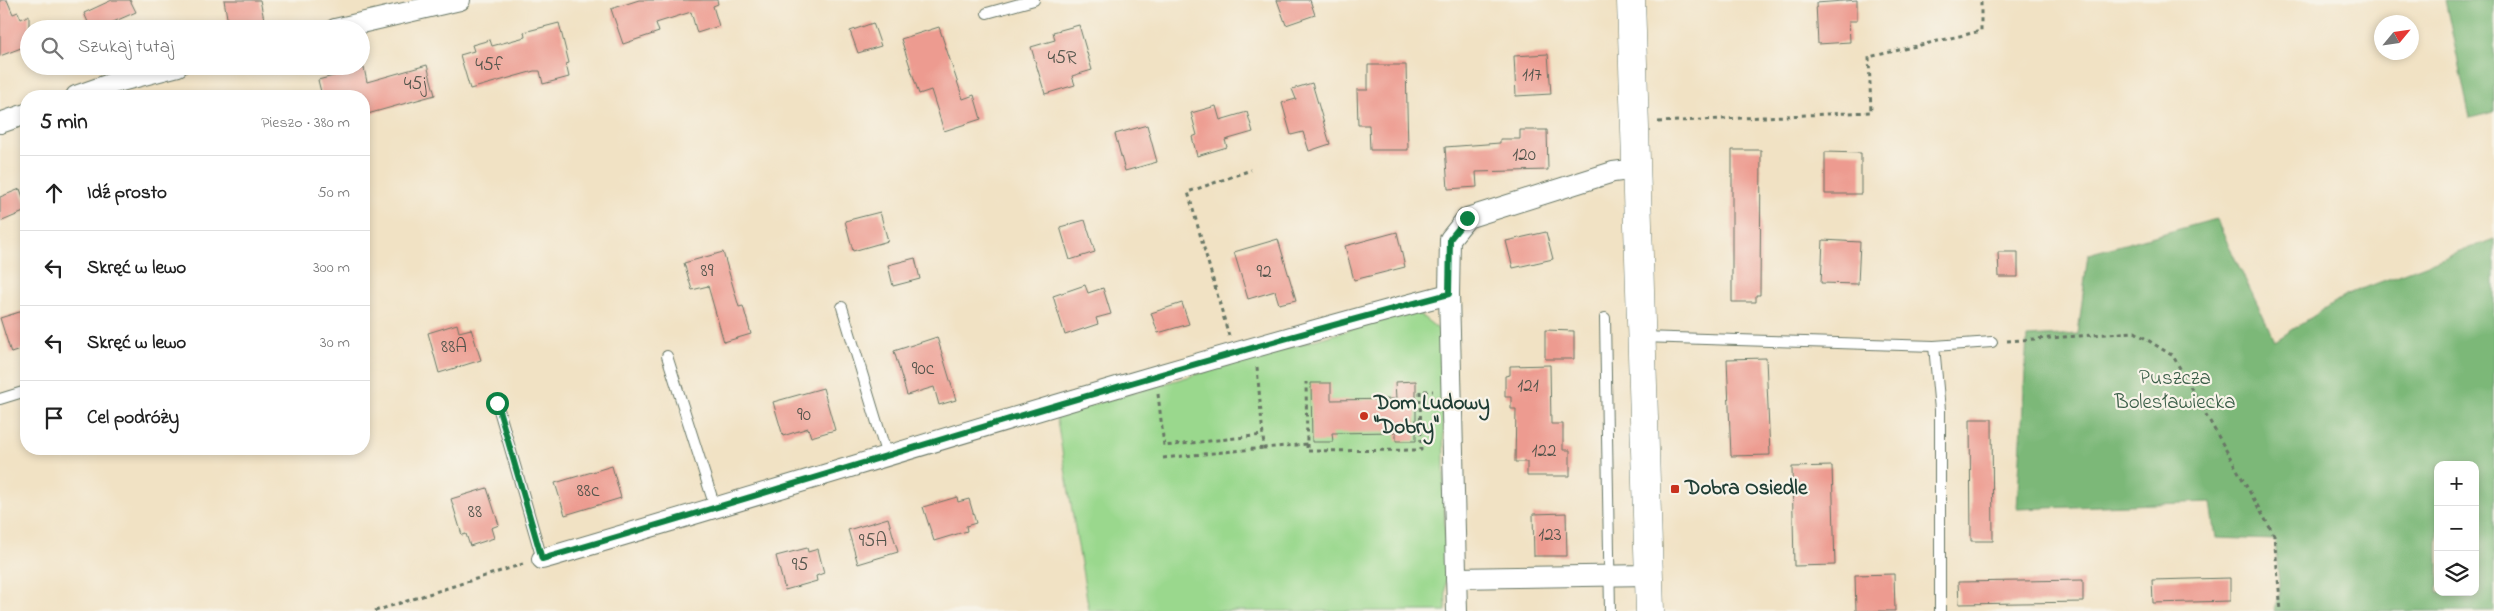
<!DOCTYPE html>
<html lang="pl">
<meta charset="utf-8">
<style>
:root{--surface:#fff;--page:#f2f2f2;--text:#222;--muted:#767676;--line:#e0e0e0}
body{margin:0;font-family:"Indie Flower",sans-serif;background:var(--page);color:var(--text)}
.controls{position:absolute;right:15px;bottom:15px;display:grid;overflow:hidden;border-radius:10px;box-shadow:0 2px 8px #0003}
.controls button{width:45px;height:45px;display:grid;place-items:center;padding:0;border:0;border-bottom:1px solid var(--line);background:var(--surface);color:var(--text);font:25px sans-serif}
.compass{position:absolute;left:2374px;top:15px;width:45px;height:45px;border-radius:50%;background:var(--surface);box-shadow:0 2px 8px #0003;rotate:61deg}
.stop{position:absolute;width:15px;height:15px;margin:-11px;border:4px solid #0b8043;border-radius:50%;background:#fff}
.stop.end{background:#0b8043;border-color:#fff;box-shadow:0 1px 5px #0008}
.list{margin:0;padding:0;list-style:none}
h2{display:flex;justify-content:space-between;align-items:center;height:65px;margin:0;padding:0 20px;font-size:21px}
h2 small{font-size:16px;font-weight:400;color:var(--muted)}
.list li{display:grid;grid-template-columns:32px 1fr auto;gap:15px;align-items:center;box-sizing:border-box;height:75px;padding:0 20px;border-top:1px solid var(--line)}
.list b{display:block;font-size:19px;white-space:nowrap}
.list em{font-size:16px;font-style:normal;color:var(--muted)}
.icon{flex:none;width:28px;height:28px;fill:none;stroke:currentColor;stroke-width:2;stroke-linecap:round;stroke-linejoin:round}
.map{position:relative;flex:none;width:2494px;height:611px;overflow:hidden}
.search{position:absolute;background:var(--surface);box-shadow:0 2px 8px #0003;left:20px;top:20px;width:350px;height:55px;display:flex;align-items:center;gap:12px;box-sizing:border-box;padding:0 18px;border-radius:28px;color:var(--muted);font-size:19px}
.panel{position:absolute;background:var(--surface);box-shadow:0 2px 8px #0003;left:20px;top:90px;width:350px;height:365px;border-radius:20px}
.map>svg:first-child{display:block}
.green{fill:#9ad88d;stroke:#5c8a60}
.forest{fill:#7bb878;stroke:#4d7a56;fill-rule:evenodd}
.building{fill:#ed9b90}
.lines{fill:none;stroke-linecap:round;stroke-linejoin:round}
.service-casing{stroke:#687766;stroke-width:12}
.minor-casing{stroke:#687766;stroke-width:22}
.secondary-casing{stroke:#687766;stroke-width:29}
.path{stroke:#687766;stroke-width:3;stroke-dasharray:4 4;stroke-linecap:butt}
.service{stroke:#fff;stroke-width:10}
.minor{stroke:#fff;stroke-width:20}
.secondary{stroke:#fff;stroke-width:28}
.route{stroke:#0b8043;stroke-width:6}
.poi-dot{fill:#c8321e;stroke:#f7f3e8;stroke-width:2}
.labels{text-anchor:middle;dominant-baseline:central;stroke-width:4.5;stroke-linejoin:round;paint-order:stroke}
.number-label{font-size:19px;fill:#52544b}
.park-label{font-size:21px;fill:#385c46;stroke:#f7f3e8}
.poi-label{font-size:21px;font-weight:bold;fill:#1f3d34;stroke:#f7f3e8;text-anchor:start}
</style>
<div class="map">
<svg width="2494" height="611" viewBox="0 0 2494 611">
<rect width="100%" height="100%" fill="#f7f3e8"/>
<filter id="ink" filterUnits="userSpaceOnUse"><feTurbulence type="fractalNoise" baseFrequency=".02" numOctaves="2"/><feDisplacementMap in="SourceGraphic" scale="10" xChannelSelector="R" yChannelSelector="G"/><feConvolveMatrix kernelMatrix="1 2 1 2 8 2 1 2 1" color-interpolation-filters="sRGB"/></filter>
<filter id="wash" filterUnits="userSpaceOnUse"><feTurbulence type="fractalNoise" baseFrequency=".0096" numOctaves="4" result="noise"/><feDisplacementMap in="SourceGraphic" scale="20" xChannelSelector="R" yChannelSelector="G"/><feGaussianBlur stdDeviation="1.12" result="paint"/><feColorMatrix in="noise" values="0 0 0 0 0 0 0 0 0 0 0 0 0 0 0 0 0 1.4 0 .05"/><feComposite in="paint" operator="in"/></filter>
<g filter="url(#wash)">
<rect width="100%" height="100%" fill="#f1e2c4"/>
<!-- green -->
<polygon class="green" points="1415,311 1442,332 1446,611 1089,611 1056,415"/>
<!-- forest -->
<g class="forest">
<polygon points="2445,0 2494,0 2494,112 2470,118"/>
<path d="M2216 219 2275 341 2346 295 2494 239V611H2274L2280 595 2275 540 2216 538 2211 502 2017 509 2027 337 2078 334 2088 254ZM2438 465H2475V592H2438Z"/>
</g>
<g id="blocks">
<!-- building -->
<g class="building">
<polygon points="0,0 7,0 13,14 18,12 21,19 29,15 29,45 0,56"/>
<polygon points="112,0 130,0 136,12 111,23 114,29 91,29 84,13"/>
<polygon points="224,0 260,0 266,29 229,29"/>
<polygon points="639,0 717,0 718,4 713,6 719,26 697,33 691,12 656,23 659,32 623,44 611,9"/>
<polygon points="1277,0 1310,0 1315,15 1286,25"/>
<polygon points="1857,0 1857,21 1849,21 1850,42 1818,44 1816,3"/>
<polygon points="559,23 569,63 566,64 569,77 543,84 540,71 534,71 470,89 460,55 474,51 472,45 490,40 492,46 525,37 524,32"/>
<polygon points="873,23 881,46 858,53 850,31"/>
<polygon points="1079,25 1092,70 1072,76 1075,85 1045,94 1031,47 1055,40 1053,32"/>
<polygon points="939,27 963,99 974,95 981,119 944,131 931,90 919,94 901,39"/>
<polygon points="1548,54 1551,94 1516,96 1514,56"/>
<polygon points="427,65 435,95 364,115 364,96 322,96 318,80 364,68 367,82"/>
<polygon points="1368,65 1406,65 1408,150 1370,150 1369,125 1358,125 1357,90 1368,90"/>
<polygon points="1312,83 1330,144 1309,151 1303,132 1291,135 1282,103 1296,99 1292,89"/>
<polygon points="1216,106 1220,120 1247,112 1253,132 1225,140 1227,147 1197,156 1192,137 1197,135 1191,113"/>
<polygon points="1147,125 1157,162 1125,171 1115,134"/>
<polygon points="1520,130 1547,130 1548,170 1476,172 1477,187 1448,189 1445,147 1500,143 1500,139 1520,139"/>
<polygon points="1732,150 1761,150 1760,295 1756,295 1756,302 1732,302"/>
<polygon points="1825,152 1861,153 1861,194 1825,194"/>
<polygon points="20,189 26,205 26,211 0,222 0,197"/>
<polygon points="880,212 888,241 853,251 845,221"/>
<polygon points="1085,220 1095,252 1070,260 1060,227"/>
<polygon points="1397,232 1405,267 1354,280 1345,246"/>
<polygon points="1546,232 1553,259 1513,268 1506,241"/>
<polygon points="1278,239 1296,300 1279,304 1275,291 1248,299 1234,252"/>
<polygon points="1823,240 1860,242 1858,284 1821,283"/>
<polygon points="723,252 739,307 743,306 751,334 724,342 708,286 692,290 684,263"/>
<polygon points="1998,252 2018,252 2018,277 1999,277"/>
<polygon points="915,258 920,279 893,286 888,265"/>
<polygon points="1085,285 1088,293 1103,288 1111,314 1096,318 1098,324 1065,335 1053,296"/>
<polygon points="1182,303 1189,324 1158,333 1151,313"/>
<polygon points="26,310 26,348 11,353 0,318"/>
<polygon points="457,324 459,332 471,329 481,360 439,373 428,333"/>
<polygon points="1545,330 1574,331 1574,359 1545,359"/>
<polygon points="937,337 956,400 939,405 934,387 907,395 894,351"/>
<polygon points="1766,358 1770,455 1731,456 1727,359"/>
<polygon points="1550,365 1551,424 1563,424 1563,450 1570,450 1570,476 1527,476 1527,462 1515,462 1516,409 1511,409 1511,397 1505,397 1505,376 1510,375 1510,366"/>
<polygon points="1416,381 1416,441 1396,441 1396,432 1332,433 1333,442 1312,442 1311,383 1331,383 1331,400 1396,399 1395,382"/>
<polygon points="823,388 835,430 811,437 808,428 783,436 773,402"/>
<polygon points="1970,419 1992,419 1993,541 1971,541"/>
<polygon points="612,466 621,498 565,515 555,483"/>
<polygon points="1832,466 1835,565 1794,566 1792,467"/>
<polygon points="487,488 499,525 491,528 494,538 470,546 466,534 462,535 451,499"/>
<polygon points="957,497 958,502 969,499 976,523 966,526 967,531 934,541 923,507"/>
<polygon points="1566,513 1567,556 1534,556 1533,514"/>
<polygon points="888,518 898,552 858,564 848,530"/>
<polygon points="807,548 808,552 818,549 824,573 816,576 817,581 785,590 776,556"/>
<polygon points="1894,574 1895,611 1856,611 1855,575"/>
<polygon points="2230,578 2230,601 2153,603 2152,580"/>
<polygon points="2083,580 2083,602 1959,604 1958,582"/>
</g>
</g>
</g>
<g filter="url(#ink)">
<use href="#blocks" fill-opacity="0" stroke="#687766" stroke-width="1"/>
<g class="lines">
<defs>
<g id="service">
<polyline points="987,13 1034,0"/>
<polyline points="842,307 887,456"/>
<polyline points="1605,318 1610,611"/>
<polyline points="1641,337 1934,346 1992,342"/>
<polyline points="1934,346 1940,410 1940,611"/>
<polyline points="667,356 715,507"/>
<polyline points="0,399 26,391"/>
<polyline points="497,403 542,559"/>
</g>
<g id="minor">
<polyline points="335,29 460,0"/>
<polyline points="76,96 113,83 178,66"/>
<polyline points="0,123 26,114"/>
<polyline points="1449,294 1457,611"/>
<path d="M542 559C844 471 1144 374 1449 294L1450 239 1467 218 1613 172 1637 169"/>
<polyline points="1456,578 1650,575"/>
</g>
<polyline id="secondary" points="1631,0 1650,611"/>
</defs>
<!-- service casing -->
<use href="#service" class="service-casing"/>
<!-- minor casing -->
<use href="#minor" class="minor-casing"/>
<!-- secondary casing -->
<use href="#secondary" class="secondary-casing"/>
<!-- path -->
<g class="path">
<polyline points="1658,122 1871,112 1869,57 1981,31 1981,0"/>
<polyline points="1229,336 1188,192 1251,170"/>
<polyline points="2007,341 2135,332 2173,356 2274,535 2281,611"/>
<polyline points="1257,367 1264,448 1307,444 1306,382"/>
<polyline points="1158,394 1164,446 1263,435"/>
<polyline points="1307,444 1307,451 1421,450 1420,391 1433,391"/>
<polyline points="1163,458 1264,448"/>
<polyline points="375,611 523,564"/>
</g>
<!-- service -->
<use href="#service" class="service"/>
<!-- minor -->
<use href="#minor" class="minor"/>
<!-- secondary -->
<use href="#secondary" class="secondary"/>
</g>
</g>
<g class="lines" filter="url(#ink)">
<!-- route -->
<path class="route" d="M497 403 542 559C844 471 1144 374 1449 294L1450 239 1467 218"/>
</g>
<!-- markers -->
<g class="poi-dot">
<circle cx="1364" cy="416" r="5"/>
<rect x="1670" y="484" width="10" height="10" rx="2.5"/>
</g>
<g class="labels">
<!-- number labels -->
<g class="number-label">
<text x="1062" y="58">45R</text>
<text x="489" y="65">45f</text>
<text x="1532" y="75">117</text>
<text x="415" y="84">45j</text>
<text x="1524" y="155">120</text>
<text x="707" y="271">89</text>
<text x="1264" y="272">92</text>
<text x="454" y="347">88A</text>
<text x="923" y="369">90c</text>
<text x="1528" y="386">121</text>
<text x="804" y="415">90</text>
<text x="1544" y="451">122</text>
<text x="588" y="491">88c</text>
<text x="475" y="512">88</text>
<text x="1550" y="535">123</text>
<text x="873" y="541">95A</text>
<text x="800" y="565">95</text>
</g>
<!-- park labels -->
<g class="park-label">
<text x="2175" y="379">Puszcza<tspan x="2175" dy="24">Bolesławiecka</tspan></text>
</g>
<!-- poi labels -->
<g class="poi-label">
<text x="1374" y="404">Dom Ludowy<tspan x="1374" dy="24">"Dobry"</tspan></text>
<text x="1685" y="489">Dobra Osiedle</text>
</g>
</g>
</svg>
<div class="controls">
<button>+</button>
<button>−</button>
<button><svg class="icon" aria-label="layers" viewBox="0 0 24 24"><path d="M12 4l9 5-9 5-9-5zM3 14l9 5 9-5"/></svg></button>
</div>
<svg class="compass" viewBox="-18 -18 36 36"><path d="M0-13l5 13h-10z" fill="#e53935"/><path d="M0 13l5-13h-10z" fill="#767676"/></svg>
<div class="stop" style="left:497px;top:403px"></div>
<div class="stop end" style="left:1467px;top:218px"></div>
<div class="search"><svg class="icon" aria-label="search" viewBox="0 0 24 24"><circle cx="10" cy="10" r="6"/><path d="M15 15l6 6"/></svg>Szukaj tutaj</div>
<section class="panel">
<h2>5 min<small>Pieszo · 380 m</small></h2>
<ul class="list">
<li><svg class="icon" aria-label="ahead" viewBox="0 0 24 24"><path d="M12 20V5M6 11l6-6 6 6"/></svg><div><b>Idź prosto</b></div><em>50 m</em></li>
<li><svg class="icon" aria-label="left" viewBox="0 0 24 24"><path d="M17 20v-9H6M10 6l-5 5 5 5"/></svg><div><b>Skręć w lewo</b></div><em>300 m</em></li>
<li><svg class="icon" aria-label="left" viewBox="0 0 24 24"><path d="M17 20v-9H6M10 6l-5 5 5 5"/></svg><div><b>Skręć w lewo</b></div><em>30 m</em></li>
<li><svg class="icon" aria-label="arrive" viewBox="0 0 24 24"><path d="M6 21V4h12l-3 4 3 4H6"/></svg><div><b>Cel podróży</b></div></li>
</ul>
</section>
</div>
